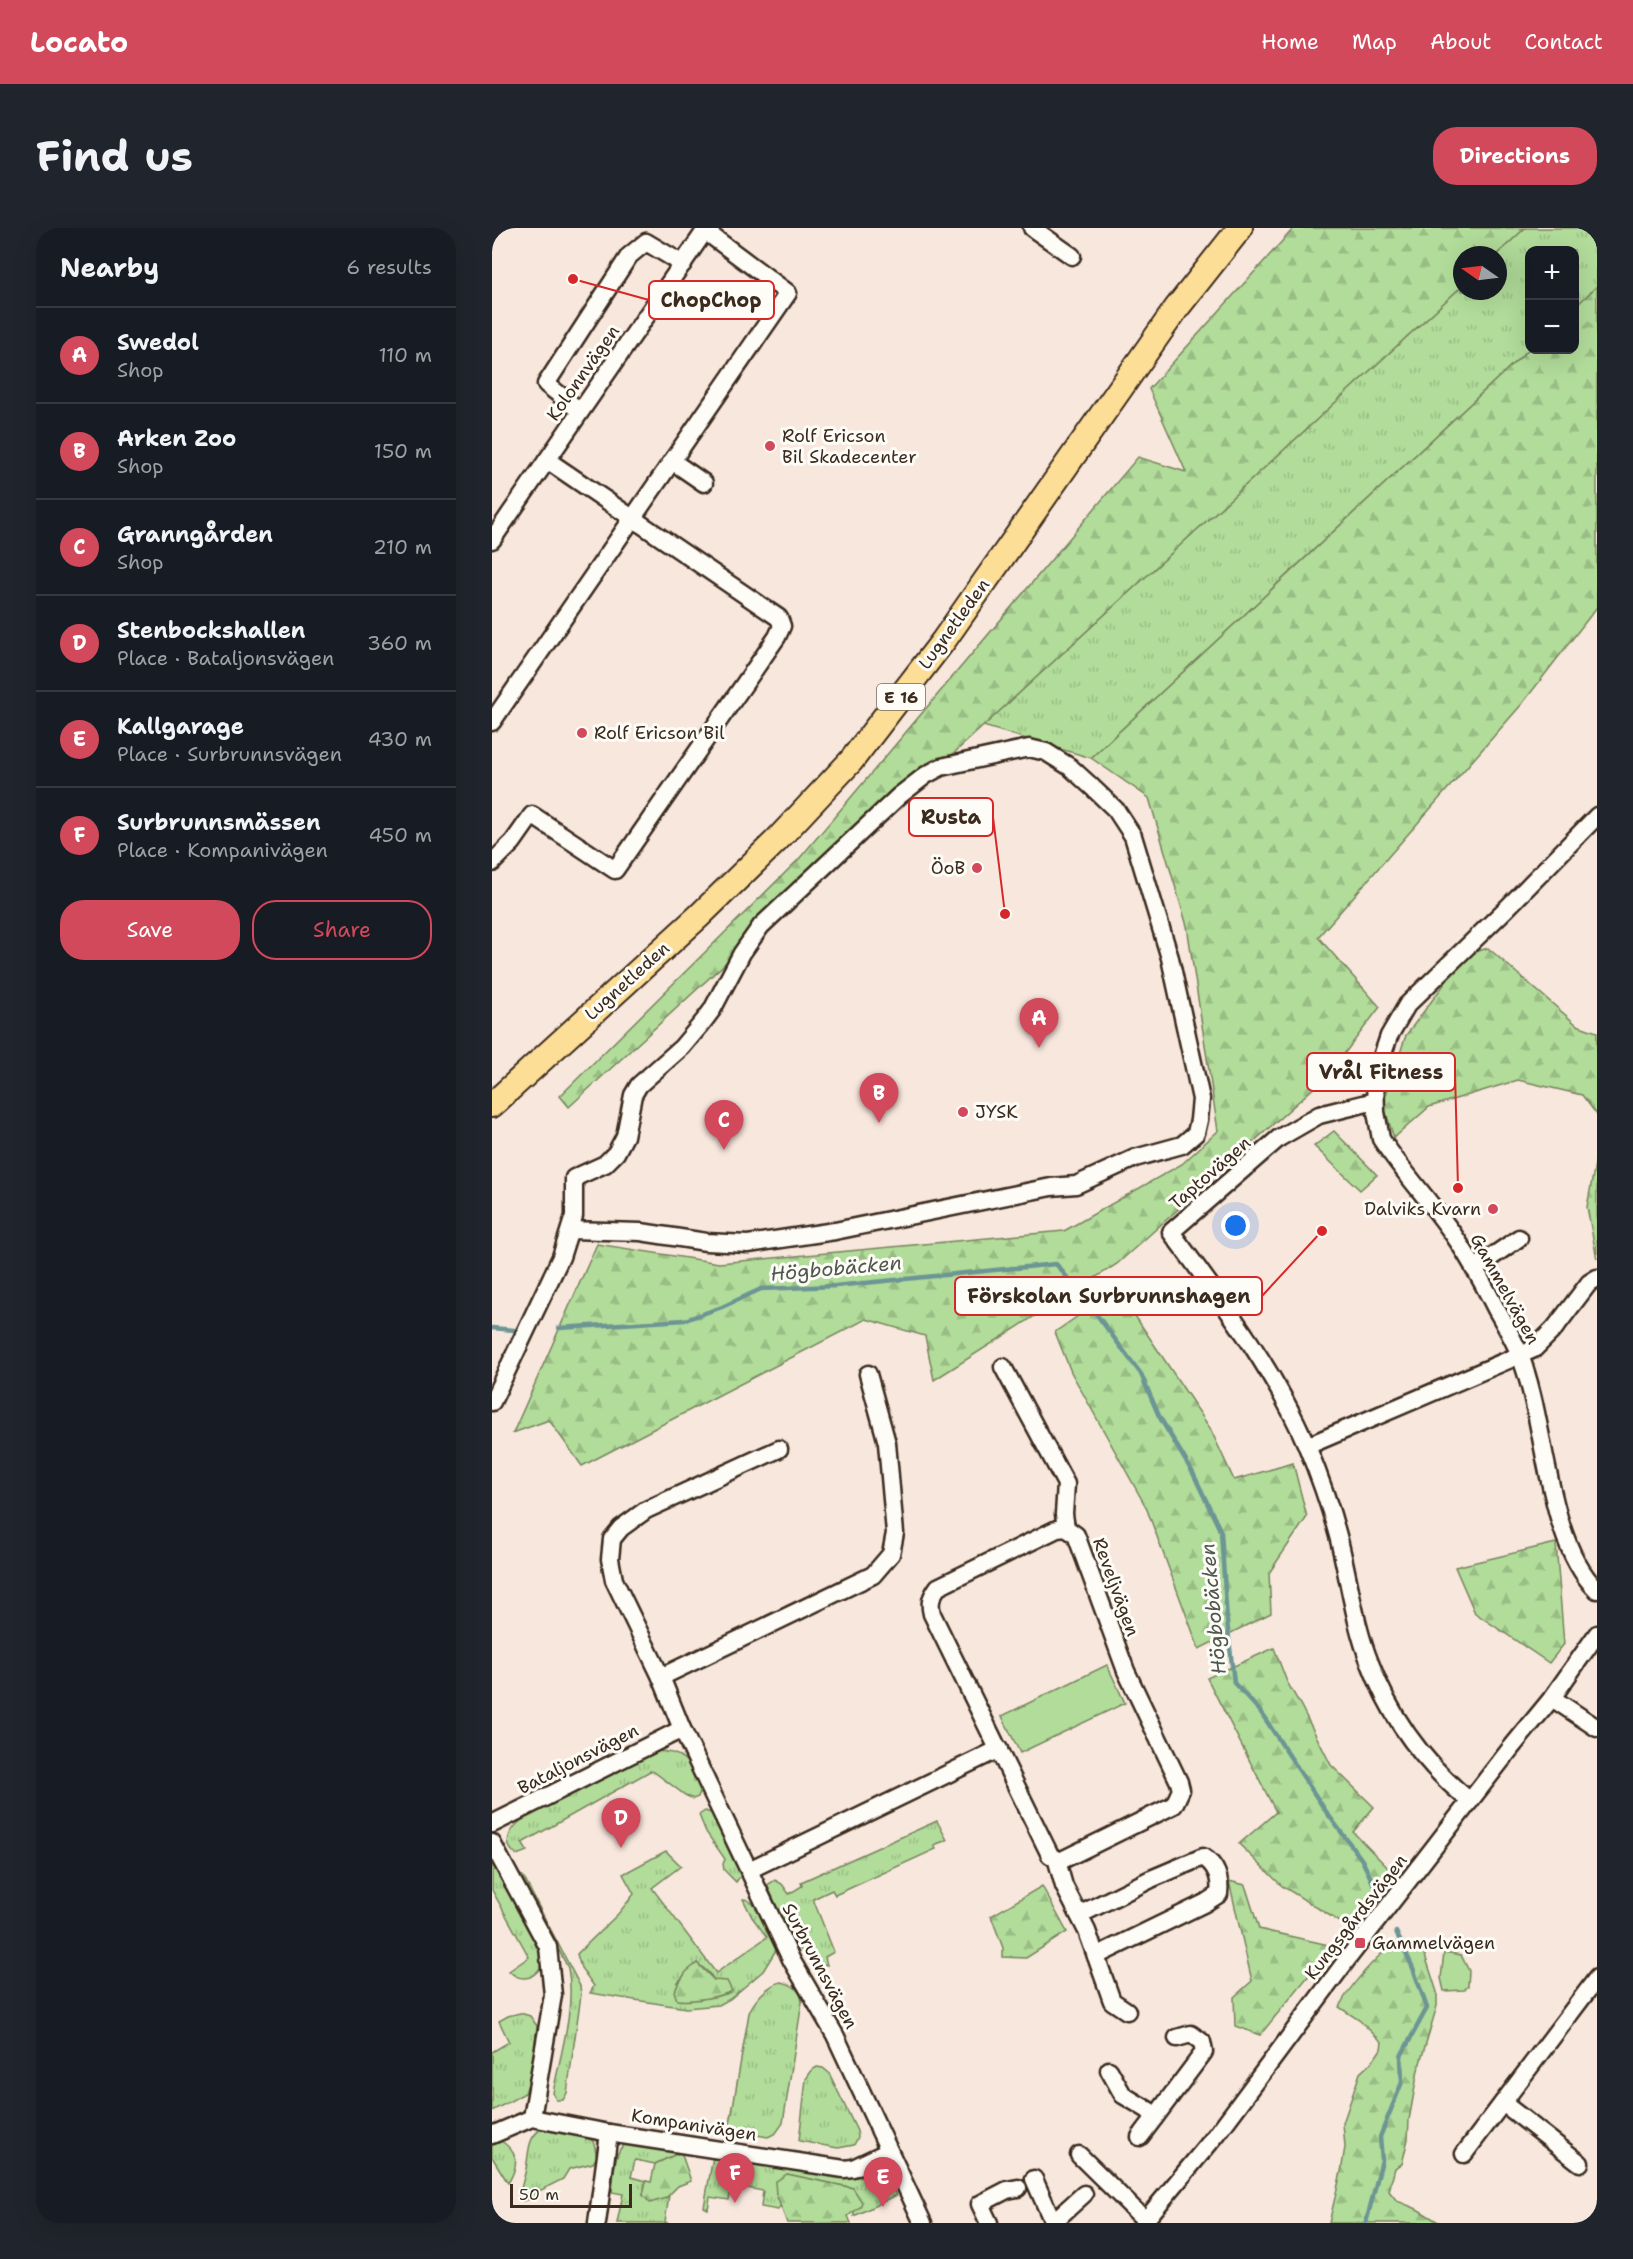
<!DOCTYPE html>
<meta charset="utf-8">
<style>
:root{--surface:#171b24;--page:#20242c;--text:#f1f3f6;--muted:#9ea1a6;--line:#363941;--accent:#d1495b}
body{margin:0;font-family:"Shantell Sans",sans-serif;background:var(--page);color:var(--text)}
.controls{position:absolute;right:18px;top:18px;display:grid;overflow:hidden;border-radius:12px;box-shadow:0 6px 24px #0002}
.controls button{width:54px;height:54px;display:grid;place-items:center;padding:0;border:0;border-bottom:2px solid var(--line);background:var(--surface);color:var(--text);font:30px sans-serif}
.compass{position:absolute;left:961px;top:18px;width:54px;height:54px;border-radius:50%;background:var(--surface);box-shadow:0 6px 24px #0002;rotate:284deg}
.scale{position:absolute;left:18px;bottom:15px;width:122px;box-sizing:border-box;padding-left:6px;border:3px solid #3b2a1e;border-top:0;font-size:16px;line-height:21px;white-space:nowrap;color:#3b2a1e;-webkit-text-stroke:4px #fdfcf7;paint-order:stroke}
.you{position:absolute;left:744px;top:998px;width:21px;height:21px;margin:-15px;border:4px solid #fff;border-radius:50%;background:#1a73e8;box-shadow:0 0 0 9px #1a73e833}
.badge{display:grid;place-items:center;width:39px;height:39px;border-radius:50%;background:var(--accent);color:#fff;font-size:20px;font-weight:700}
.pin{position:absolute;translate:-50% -50px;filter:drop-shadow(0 2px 3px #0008)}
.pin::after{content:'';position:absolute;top:32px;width:21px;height:18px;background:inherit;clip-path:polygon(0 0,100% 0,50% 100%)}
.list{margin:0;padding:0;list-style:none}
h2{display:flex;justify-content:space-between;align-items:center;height:78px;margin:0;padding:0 24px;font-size:26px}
h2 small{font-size:20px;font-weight:400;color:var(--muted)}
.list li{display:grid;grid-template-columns:39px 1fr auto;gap:18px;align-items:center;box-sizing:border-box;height:96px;padding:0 24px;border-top:2px solid var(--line)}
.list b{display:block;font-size:22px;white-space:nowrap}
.list p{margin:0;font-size:20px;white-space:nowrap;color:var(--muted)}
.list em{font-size:20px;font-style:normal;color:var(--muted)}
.actions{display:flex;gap:12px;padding:18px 24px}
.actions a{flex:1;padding:14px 0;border:2px solid var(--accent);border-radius:24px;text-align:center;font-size:21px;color:var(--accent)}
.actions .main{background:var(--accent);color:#fff}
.map{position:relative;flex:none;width:1105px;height:1995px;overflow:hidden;border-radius:24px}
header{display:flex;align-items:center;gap:36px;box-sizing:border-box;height:84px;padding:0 30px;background:var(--accent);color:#fff}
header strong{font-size:28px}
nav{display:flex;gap:33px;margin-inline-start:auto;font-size:21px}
.intro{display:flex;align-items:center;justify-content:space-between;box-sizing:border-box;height:144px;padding:0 36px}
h1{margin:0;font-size:42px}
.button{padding:15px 27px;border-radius:24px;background:var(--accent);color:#fff;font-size:21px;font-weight:700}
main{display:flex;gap:36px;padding:0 36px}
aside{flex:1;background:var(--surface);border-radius:24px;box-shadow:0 6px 24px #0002}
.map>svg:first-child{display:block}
.grass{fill:url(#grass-tufts);stroke:#76835c;stroke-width:1.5;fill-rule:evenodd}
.forest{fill:url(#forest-firs);stroke:#76835c;stroke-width:1.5}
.green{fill:#b1dc9a;stroke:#76835c;stroke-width:1.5}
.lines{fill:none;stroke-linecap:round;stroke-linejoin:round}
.stream{stroke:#6c9594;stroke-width:4.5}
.minor-casing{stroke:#3b2a1e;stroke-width:21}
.highway-casing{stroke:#3b2a1e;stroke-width:28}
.minor{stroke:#fdfcf7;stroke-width:16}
.highway{stroke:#fdde96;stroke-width:24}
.poi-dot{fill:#d1495b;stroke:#fdfcf7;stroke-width:2}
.labels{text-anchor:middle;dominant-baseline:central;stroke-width:6;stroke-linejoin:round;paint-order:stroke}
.shield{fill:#fdfcf7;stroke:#75695f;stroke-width:1.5}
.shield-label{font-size:16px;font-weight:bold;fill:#3b2a1e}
.street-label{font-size:18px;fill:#3b2a1e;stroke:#fdfcf7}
.poi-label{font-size:18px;fill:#3b2a1e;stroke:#fdfcf7;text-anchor:start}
.water-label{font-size:20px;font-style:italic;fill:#4f574f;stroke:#fdfcf7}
.leader{fill:none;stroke:#d62828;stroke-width:2}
.callout-dot{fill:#d62828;stroke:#fdfcf7;stroke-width:2}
.callout{fill:#fdfcf7;stroke:#d62828;stroke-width:2}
.callout-label{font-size:20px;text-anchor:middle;font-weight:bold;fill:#3b2a1e}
</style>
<header>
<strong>Locato</strong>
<nav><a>Home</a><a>Map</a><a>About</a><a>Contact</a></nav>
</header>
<div class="intro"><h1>Find us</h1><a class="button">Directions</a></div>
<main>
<aside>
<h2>Nearby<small>6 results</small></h2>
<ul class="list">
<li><span class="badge">A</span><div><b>Swedol</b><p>Shop</p></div><em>110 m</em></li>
<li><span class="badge">B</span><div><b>Arken Zoo</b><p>Shop</p></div><em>150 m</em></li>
<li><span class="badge">C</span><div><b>Granngården</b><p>Shop</p></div><em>210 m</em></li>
<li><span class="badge">D</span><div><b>Stenbockshallen</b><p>Place · Bataljonsvägen</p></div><em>360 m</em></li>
<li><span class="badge">E</span><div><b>Kallgarage</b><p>Place · Surbrunnsvägen</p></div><em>430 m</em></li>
<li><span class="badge">F</span><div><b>Surbrunnsmässen</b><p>Place · Kompanivägen</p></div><em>450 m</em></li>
</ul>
<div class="actions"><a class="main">Save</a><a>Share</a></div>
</aside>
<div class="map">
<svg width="1105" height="1995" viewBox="0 0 1105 1995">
<defs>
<pattern id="grass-tufts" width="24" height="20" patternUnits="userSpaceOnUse" patternTransform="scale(1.5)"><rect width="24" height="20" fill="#b1dc9a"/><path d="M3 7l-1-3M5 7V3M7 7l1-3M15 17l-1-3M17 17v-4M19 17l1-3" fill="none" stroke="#99bd84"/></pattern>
<pattern id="forest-firs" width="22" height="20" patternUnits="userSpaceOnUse" patternTransform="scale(1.5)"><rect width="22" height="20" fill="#b1dc9a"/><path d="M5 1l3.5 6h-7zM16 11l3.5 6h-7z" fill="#99bd84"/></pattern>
</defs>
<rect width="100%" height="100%" fill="#f8e7dd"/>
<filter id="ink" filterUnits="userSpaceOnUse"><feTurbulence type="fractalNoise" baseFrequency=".0167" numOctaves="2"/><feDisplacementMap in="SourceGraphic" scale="12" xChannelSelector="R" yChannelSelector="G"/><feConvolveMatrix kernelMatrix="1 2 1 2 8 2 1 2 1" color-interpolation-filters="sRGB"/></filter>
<g filter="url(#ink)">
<!-- grass -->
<g class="grass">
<polygon points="1033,0 1105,0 1105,58 1083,79 1082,22 1038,22 1037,121 599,530 491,498 970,58 970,63 1006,63 1006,27 1004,27"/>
<path d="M164 1523C193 1523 198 1536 210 1559L206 1569 201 1571 193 1567 162 1544 158 1543 30 1615 35 1623 25 1627C8 1616 19 1600 31 1591L147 1529Z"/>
<polygon points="213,1583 222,1586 248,1639 249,1647 244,1654 232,1642 231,1636 233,1631 214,1604 207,1587"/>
<path d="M445 1593 455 1612 442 1617 444 1621 343 1667 340 1662 321 1671 342 1724 333 1729 335 1737C300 1731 288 1684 275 1657L283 1652 290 1656 297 1666 310 1658 309 1654Z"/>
<path d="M174 1623 189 1638 160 1660 224 1745 275 1709 260 1689 251 1671C266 1671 281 1708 284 1722L271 1743 238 1771 227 1777 194 1780 98 1765 102 1758 89 1740 85 1726 126 1686 142 1666 131 1646ZM205 1735 215 1743 234 1766 216 1769 185 1755Z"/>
<path d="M0 1635C10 1646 51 1723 50 1736 49 1741 42 1747 38 1749 29 1752 23 1749 17 1743L37 1729 0 1662Z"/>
<path d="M28 1647 31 1648 88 1758 89 1767 75 1865 71 1872H64L61 1865C68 1827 84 1779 76 1740Z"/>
<path d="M289 1754C300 1756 309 1762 310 1774L291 1895 284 1905 276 1909 237 1902 257 1785C262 1772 276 1757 289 1754Z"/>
<polygon points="28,1785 38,1788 45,1798 39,1846 33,1865 0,1883 0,1824 17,1814 7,1793 16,1788"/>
<polygon points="325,1839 331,1840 337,1845 365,1903 366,1909 362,1917 346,1920 307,1913 314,1851 320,1842"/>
<path d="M49 1901 98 1910 102 1915 105 1929 101 1935 77 1941 71 1951 43 1965 45 1969 31 1973 27 1969C29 1960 32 1950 34 1941 37 1926 35 1910 49 1901Z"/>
<path d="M8 1912C26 1924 28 1936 16 1955L0 1929V1916Z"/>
<path d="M134 1915 189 1924 163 1936 143 1932 139 1949 154 1953 151 1967 174 1970 177 1967 173 1994 176 1995H125L131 1966 120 1964C122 1949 121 1923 134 1915Z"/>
<path d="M221 1929 350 1949C370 1948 394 1945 405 1967L362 1988V1983L368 1979 361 1960 295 1946 284 1966 289 1977 286 1982 269 1979 271 1963 240 1957 237 1972 218 1969 216 1981 212 1979Z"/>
</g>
<!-- forest -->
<g class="forest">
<polygon points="802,0 1033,0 1004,27 970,27 970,58 77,879 68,868 307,631 646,229 694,244 657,161"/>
<polygon points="1105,58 1105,379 1030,476 826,709 888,779 836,847 625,1036 442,1152 433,1108 374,1091 90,1238 57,1192 21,1205 105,1016 227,1035 572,1003 690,936 726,903 695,698 657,570 599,530 1037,121 1082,122 1083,79"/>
<polygon points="996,720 1085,797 1105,804 1105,887 1090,867 1026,852 937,879 902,910 891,876 914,807 975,726"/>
<polygon points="842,903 885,947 868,962 822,918"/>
<polygon points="1105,925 1105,1031 1095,979"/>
<polygon points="625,1061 718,1200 742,1252 801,1235 815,1289 777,1345 779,1385 707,1421 654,1279 579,1144 563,1104"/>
<polygon points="1064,1315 1072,1416 1057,1435 983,1385 963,1339"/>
<polygon points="782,1420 795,1454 809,1478 839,1537 882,1579 861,1604 901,1645 856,1699 790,1658 747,1616 784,1584 715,1450"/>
<polygon points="737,1653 753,1657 767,1701 841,1718 768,1807 743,1798 742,1769 760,1753"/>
<polygon points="550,1658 575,1704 534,1730 511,1729 511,1720 499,1688"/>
<path d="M903 1714 919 1715 932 1724 945 1764V1778L926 1842 917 1892 916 1911 910 1936 903 1940 897 1963 905 1973 925 1981 948 1995H837L849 1944 853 1919 851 1895 868 1845 881 1833 889 1821 890 1814 867 1792 847 1779C858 1757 884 1729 903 1714Z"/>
<path d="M205 1735 222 1752 235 1753 240 1763C229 1769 198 1774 185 1772L182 1763 194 1744Z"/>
<polygon points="189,1924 199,1953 186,1958 174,1970 158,1975 151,1967 154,1953 159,1954 163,1936"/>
<polygon points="295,1946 361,1960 370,1974 368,1979 356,1988 359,1995 295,1995 284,1966 283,1954"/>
</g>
<!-- green -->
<g class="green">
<polygon points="615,1437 633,1475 528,1525 510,1488"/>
<polygon points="952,1724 969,1727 977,1743 976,1758 972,1762 952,1763 949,1750"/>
</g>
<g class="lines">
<!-- stream -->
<g class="stream">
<polyline points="602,1083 649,1146 667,1188 701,1245 729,1304 735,1393 742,1455 768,1483 835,1585 870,1632 887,1667"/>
<polyline points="0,1100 22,1102"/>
<polyline points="67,1100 193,1092 230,1079 269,1061 343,1058 564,1036 583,1059"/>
<polyline points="874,1995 890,1932 888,1909 910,1854 909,1828 935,1780 921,1740 904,1704"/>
</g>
<defs>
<g id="minor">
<polyline points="540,0 580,28"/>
<polyline points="88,183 54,156 137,28 154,14 191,36"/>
<polyline points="180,233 212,255"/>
<polyline points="0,312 215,0"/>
<polyline points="0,494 296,65 213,3"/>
<path d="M1105 588 1015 680 915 777 897 808 883 849 884 884 889 911C911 944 938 973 961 1006 977 1029 991 1055 1004 1081 1012 1095 1021 1110 1027 1125 1055 1192 1053 1311 1105 1362"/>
<polyline points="0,635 21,614 40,587 123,642 285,409 290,398 287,390 55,232"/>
<path d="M883 873 827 887 787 910 679 1004C729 1072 781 1139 815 1218 827 1247 838 1278 846 1308 857 1350 862 1395 878 1435 899 1491 932 1536 978 1573"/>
<polyline points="982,1041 1027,1010"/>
<polyline points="511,1139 574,1256 572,1286 574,1300"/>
<polyline points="0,1174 69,1029 82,988 82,950 113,936 124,925 133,908 141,867 147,857 190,819 211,794 220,782 250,725 269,698 407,568 434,547 449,539 537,520 554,524 578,539 600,559 624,582 641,608 678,730 709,871 707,892 704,905 690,917 643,930 584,957 559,959 343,1003 256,1016 214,1014 149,1004 78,1002"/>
<polyline points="815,1218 1042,1121 1062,1101 1097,1055 1105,1050"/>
<polyline points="287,1221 154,1282 129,1300 120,1311 118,1331 122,1352 169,1449 190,1501 221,1567 300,1733 343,1807 431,1995"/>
<path d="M574 1300 584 1307 634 1443 687 1554 689 1562 682 1577 568 1633 558 1627 440 1386C437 1374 439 1369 446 1359L565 1301Z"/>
<polyline points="169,1449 381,1347 399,1326 403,1305 395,1215 376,1146"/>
<polyline points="1060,1470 1105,1500"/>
<polyline points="0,1596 190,1501"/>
<polyline points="0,1615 56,1719 61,1767 40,1890"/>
<polyline points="565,1633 572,1658 595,1703 620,1773 635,1783"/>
<polyline points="257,1642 507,1521"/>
<path d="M587 1687 659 1651 711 1629C724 1637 729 1651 727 1666L713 1675 604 1728"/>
<polyline points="617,1842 631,1867 656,1882 663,1889"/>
<polyline points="1011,1875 1088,1935"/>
<polyline points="0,1907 40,1890 117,1905 352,1941 361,1940 397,1923"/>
<polyline points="648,1909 712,1824 710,1814 699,1806 685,1810"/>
<polyline points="972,1926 1105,1750"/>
<polyline points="587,1927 653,1992"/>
<polyline points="542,1951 561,1994"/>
<polyline points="105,1995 117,1905"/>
<polyline points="497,1995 488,1976 515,1962 526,1960"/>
<polyline points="560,1995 592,1966"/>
<polyline points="651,1995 725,1906 857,1729 1019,1520 1060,1470 1105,1406"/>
</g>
<polyline id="highway" points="0,877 207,688 284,613 359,533 452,412 684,81 748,0"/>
</defs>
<!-- minor casing -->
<use href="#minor" class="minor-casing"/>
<!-- highway casing -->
<use href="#highway" class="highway-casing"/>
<!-- minor -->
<use href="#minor" class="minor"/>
<!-- highway -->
<use href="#highway" class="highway"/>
</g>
</g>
<!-- markers -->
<g class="poi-dot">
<circle cx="278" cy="218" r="6"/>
<circle cx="90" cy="505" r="6"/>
<circle cx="485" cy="640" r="6"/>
<circle cx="471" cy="884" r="6"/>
<circle cx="1001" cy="981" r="6"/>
<rect x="862" y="1709" width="12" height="12" rx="3"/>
</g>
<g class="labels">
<!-- shield labels -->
<rect class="shield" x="385" y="456" width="48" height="26" rx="4.5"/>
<g class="shield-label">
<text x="409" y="469">E 16</text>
</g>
<!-- street labels -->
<g class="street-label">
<text transform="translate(91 145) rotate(-55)">Kolonnvägen</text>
<text transform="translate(462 396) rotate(-54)">Lugnetleden</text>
<text transform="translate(135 753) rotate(-42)">Lugnetleden</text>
<text transform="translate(718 945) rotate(-41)">Taptovägen</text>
<text transform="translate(1013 1061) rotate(61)">Gammelvägen</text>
<text transform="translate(624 1359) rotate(70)">Reveljvägen</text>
<text transform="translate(86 1531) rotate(-27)">Bataljonsvägen</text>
<text transform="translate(864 1689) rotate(-52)">Kungsgårdsvägen</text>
<text transform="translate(328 1738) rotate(62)">Surbrunnsvägen</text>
<text transform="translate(202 1897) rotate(9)">Kompanivägen</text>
</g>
<!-- poi labels -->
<g class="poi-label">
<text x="290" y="208">Rolf Ericson<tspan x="290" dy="21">Bil Skadecenter</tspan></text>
<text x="102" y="505">Rolf Ericson Bil</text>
<text x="473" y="640" text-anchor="end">ÖoB</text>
<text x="483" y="884">JYSK</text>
<text x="989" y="981" text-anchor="end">Dalviks Kvarn</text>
<text x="880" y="1715">Gammelvägen</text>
</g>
<!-- water labels -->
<g class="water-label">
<text transform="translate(344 1040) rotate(-5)">Högbobäcken</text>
<text transform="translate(721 1381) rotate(-95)">Högbobäcken</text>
</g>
</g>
<!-- callouts -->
<path class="leader" d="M81 51L157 72M513 686L501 589M966 960L963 844M830 1003L770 1068"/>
<g class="callout-dot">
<circle cx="81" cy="51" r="6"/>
<circle cx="513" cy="686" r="6"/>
<circle cx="966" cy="960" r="6"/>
<circle cx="830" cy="1003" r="6"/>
</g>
<g class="callout">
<rect x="157" y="53" width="125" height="38" rx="6"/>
<rect x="417" y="570" width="84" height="38" rx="6"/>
<rect x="815" y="825" width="148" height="38" rx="6"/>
<rect x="463" y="1049" width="307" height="38" rx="6"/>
</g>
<g class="callout-label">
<text x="219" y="79">ChopChop</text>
<text x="459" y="596">Rusta</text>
<text x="889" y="851">Vrål Fitness</text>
<text x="617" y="1075">Förskolan Surbrunnshagen</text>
</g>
</svg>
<div class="controls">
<button>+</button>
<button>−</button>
</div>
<svg class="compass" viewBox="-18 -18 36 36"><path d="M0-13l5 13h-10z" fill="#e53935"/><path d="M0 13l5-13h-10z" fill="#9ea1a6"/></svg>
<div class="scale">50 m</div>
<div class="you"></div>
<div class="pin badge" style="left:547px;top:820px">A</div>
<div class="pin badge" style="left:387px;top:895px">B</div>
<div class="pin badge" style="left:232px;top:922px">C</div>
<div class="pin badge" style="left:129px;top:1620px">D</div>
<div class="pin badge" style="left:391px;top:1979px">E</div>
<div class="pin badge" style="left:243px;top:1975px">F</div>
</div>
</main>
